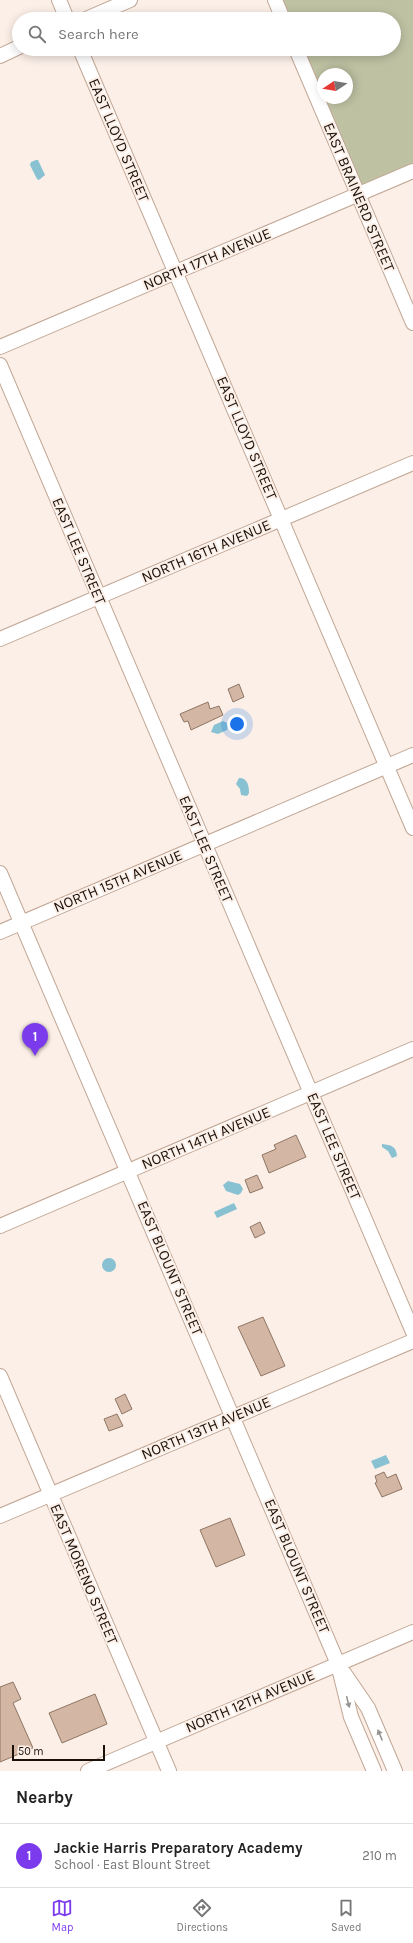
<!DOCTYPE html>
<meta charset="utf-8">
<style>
:root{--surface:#fff;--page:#f6f6f6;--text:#222;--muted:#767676;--line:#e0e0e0;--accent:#7c3aed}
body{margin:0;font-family:Karla,sans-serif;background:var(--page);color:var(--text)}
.compass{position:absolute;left:317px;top:68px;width:36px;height:36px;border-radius:50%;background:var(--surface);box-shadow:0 2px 10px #0003;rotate:258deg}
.scale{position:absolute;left:12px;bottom:10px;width:93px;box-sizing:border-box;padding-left:4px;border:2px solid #1b110a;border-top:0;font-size:11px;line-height:14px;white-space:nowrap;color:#1b110a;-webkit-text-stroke:3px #fbefe7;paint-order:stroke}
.you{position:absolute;left:237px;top:724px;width:14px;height:14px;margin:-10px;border:3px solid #fff;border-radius:50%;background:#1a73e8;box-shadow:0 0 0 6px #1a73e833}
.badge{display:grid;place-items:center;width:26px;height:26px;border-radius:50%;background:var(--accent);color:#fff;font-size:13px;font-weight:700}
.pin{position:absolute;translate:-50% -33px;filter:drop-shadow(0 1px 2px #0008)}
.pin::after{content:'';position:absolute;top:21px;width:14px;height:12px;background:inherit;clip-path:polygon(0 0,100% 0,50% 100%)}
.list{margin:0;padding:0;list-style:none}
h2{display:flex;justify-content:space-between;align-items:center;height:52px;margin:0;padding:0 16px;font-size:17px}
h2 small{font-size:13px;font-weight:400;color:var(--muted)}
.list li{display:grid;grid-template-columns:26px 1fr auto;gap:12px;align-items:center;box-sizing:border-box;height:64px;padding:0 16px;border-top:1px solid var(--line)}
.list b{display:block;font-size:15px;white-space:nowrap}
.list p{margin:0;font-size:13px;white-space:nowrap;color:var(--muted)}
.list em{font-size:13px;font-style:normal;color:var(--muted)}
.icon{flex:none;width:22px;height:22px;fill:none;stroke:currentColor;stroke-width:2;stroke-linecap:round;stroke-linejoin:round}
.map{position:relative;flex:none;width:413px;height:1771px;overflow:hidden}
.search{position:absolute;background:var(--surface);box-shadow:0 2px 10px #0003;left:12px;right:12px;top:12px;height:44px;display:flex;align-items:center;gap:10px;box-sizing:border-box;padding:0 14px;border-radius:22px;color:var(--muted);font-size:15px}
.sheet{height:116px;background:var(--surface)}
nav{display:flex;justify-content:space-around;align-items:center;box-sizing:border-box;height:56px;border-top:1px solid var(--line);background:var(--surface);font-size:11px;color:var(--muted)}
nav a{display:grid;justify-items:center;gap:2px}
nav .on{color:var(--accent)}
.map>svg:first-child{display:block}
.green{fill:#bec1a2;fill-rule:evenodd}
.water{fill:#87c1d2}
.building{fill:#d3b7a4;stroke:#8f7563}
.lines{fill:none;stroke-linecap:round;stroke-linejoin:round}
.minor-casing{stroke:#c2a694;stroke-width:16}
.minor{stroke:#fff;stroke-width:14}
.oneway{fill:#989491}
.labels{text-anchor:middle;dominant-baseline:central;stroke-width:4;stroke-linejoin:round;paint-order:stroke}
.street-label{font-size:15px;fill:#1b110a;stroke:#fbefe7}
</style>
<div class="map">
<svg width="413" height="1771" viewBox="0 0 413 1771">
<rect width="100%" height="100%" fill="#fbefe7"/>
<!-- green -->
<path class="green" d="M281 0H413V164L361 186 302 49H394V19H289ZM323 74H347V98H323Z"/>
<!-- water -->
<g class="water">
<polygon points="36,160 38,160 45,175 39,180 37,179 30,165 31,162"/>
<polygon points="223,721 229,724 227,730 218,734 211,732 214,725"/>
<path d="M239 778C248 778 249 786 249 793L247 796 241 795 240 789 236 784Z"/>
<path d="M382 1144C391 1145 396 1146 397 1156L392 1158 388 1151 382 1147Z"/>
<polygon points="228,1181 240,1184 243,1189 241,1193 238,1195 226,1191 223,1185"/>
<polygon points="234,1203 237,1209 217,1218 214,1212"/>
<circle cx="109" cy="1265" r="7"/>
<polygon points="386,1455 390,1463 375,1469 371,1461"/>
</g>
<!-- building -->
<g class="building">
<polygon points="239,684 244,697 233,702 228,689"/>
<polygon points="208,702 210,709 219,706 223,715 191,730 188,721 184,722 180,714"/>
<polygon points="296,1135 306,1157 269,1173 262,1155 276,1149 274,1145"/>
<polygon points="257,1175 263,1188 250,1193 245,1180"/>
<polygon points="260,1222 265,1233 255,1238 250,1227"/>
<polygon points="263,1317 285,1366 261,1376 238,1327"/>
<polygon points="125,1394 132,1409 122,1414 115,1399"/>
<polygon points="117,1414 123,1426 109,1431 104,1419"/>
<polygon points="384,1472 387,1478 396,1474 402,1489 382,1497 375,1483 377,1482 375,1476"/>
<polygon points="230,1518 245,1555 216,1567 200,1530"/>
<polygon points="13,1682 21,1699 13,1703 33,1748 0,1762 0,1687"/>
<polygon points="95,1694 107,1724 62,1743 49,1713"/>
</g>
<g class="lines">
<defs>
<g id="minor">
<polyline points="59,0 67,19"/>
<polyline points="275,0 283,19"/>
<polyline points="86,19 130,0"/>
<polyline points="80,49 413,828"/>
<polyline points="296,49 413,323"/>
<polyline points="0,56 19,47"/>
<polyline points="0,347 413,171"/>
<polyline points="0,365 413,1332"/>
<polyline points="0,639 413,463"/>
<polyline points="0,873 338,1664 351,1717 374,1771"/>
<polyline points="0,932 413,755"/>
<polyline points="0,1226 413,1049"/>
<polyline points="0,1376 169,1771"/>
<polyline points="0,1516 413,1341"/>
<polyline points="344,1673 368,1708 395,1771"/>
<polyline points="88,1771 413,1632"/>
</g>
</defs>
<!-- minor casing -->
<use href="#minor" class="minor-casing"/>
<!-- minor -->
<use href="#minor" class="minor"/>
</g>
<!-- one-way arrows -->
<defs><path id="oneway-solid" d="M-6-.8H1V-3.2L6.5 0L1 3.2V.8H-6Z"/></defs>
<g class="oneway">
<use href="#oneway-solid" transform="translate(348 1702) rotate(76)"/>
<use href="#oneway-solid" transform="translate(380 1735) rotate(-113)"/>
</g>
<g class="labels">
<!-- street labels -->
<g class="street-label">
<text transform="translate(119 140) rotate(67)">EAST LLOYD STREET</text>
<text transform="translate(359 197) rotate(67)">EAST BRAINERD STREET</text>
<text transform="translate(207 259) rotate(-23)">NORTH 17TH AVENUE</text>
<text transform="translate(247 438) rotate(67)">EAST LLOYD STREET</text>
<text transform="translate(79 551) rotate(67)">EAST LEE STREET</text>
<text transform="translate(206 551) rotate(-23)">NORTH 16TH AVENUE</text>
<text transform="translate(206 849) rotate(67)">EAST LEE STREET</text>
<text transform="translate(118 881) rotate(-23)">NORTH 15TH AVENUE</text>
<text transform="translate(206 1138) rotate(-23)">NORTH 14TH AVENUE</text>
<text transform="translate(334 1146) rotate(67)">EAST LEE STREET</text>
<text transform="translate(170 1268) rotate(67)">EAST BLOUNT STREET</text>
<text transform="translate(206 1428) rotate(-23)">NORTH 13TH AVENUE</text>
<text transform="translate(297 1566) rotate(67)">EAST BLOUNT STREET</text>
<text transform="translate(84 1574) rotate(67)">EAST MORENO STREET</text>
<text transform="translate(250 1701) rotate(-23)">NORTH 12TH AVENUE</text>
</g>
</g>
</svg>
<svg class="compass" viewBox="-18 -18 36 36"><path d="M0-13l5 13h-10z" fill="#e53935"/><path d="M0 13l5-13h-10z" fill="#767676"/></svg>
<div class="scale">50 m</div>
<div class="you"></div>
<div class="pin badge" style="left:35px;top:1056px">1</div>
<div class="search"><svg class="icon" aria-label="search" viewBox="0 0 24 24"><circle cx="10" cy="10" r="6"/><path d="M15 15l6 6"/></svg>Search here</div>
</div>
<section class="sheet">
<h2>Nearby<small></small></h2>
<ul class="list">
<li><span class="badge">1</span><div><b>Jackie Harris Preparatory Academy</b><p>School · East Blount Street</p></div><em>210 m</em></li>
</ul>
</section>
<nav>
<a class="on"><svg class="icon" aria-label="map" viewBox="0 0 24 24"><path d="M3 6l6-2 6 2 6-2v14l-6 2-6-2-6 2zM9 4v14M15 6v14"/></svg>Map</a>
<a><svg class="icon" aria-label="directions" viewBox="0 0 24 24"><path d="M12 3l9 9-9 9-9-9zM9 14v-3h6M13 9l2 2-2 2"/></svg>Directions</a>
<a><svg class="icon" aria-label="saved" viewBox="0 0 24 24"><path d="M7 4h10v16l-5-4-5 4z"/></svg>Saved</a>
</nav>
